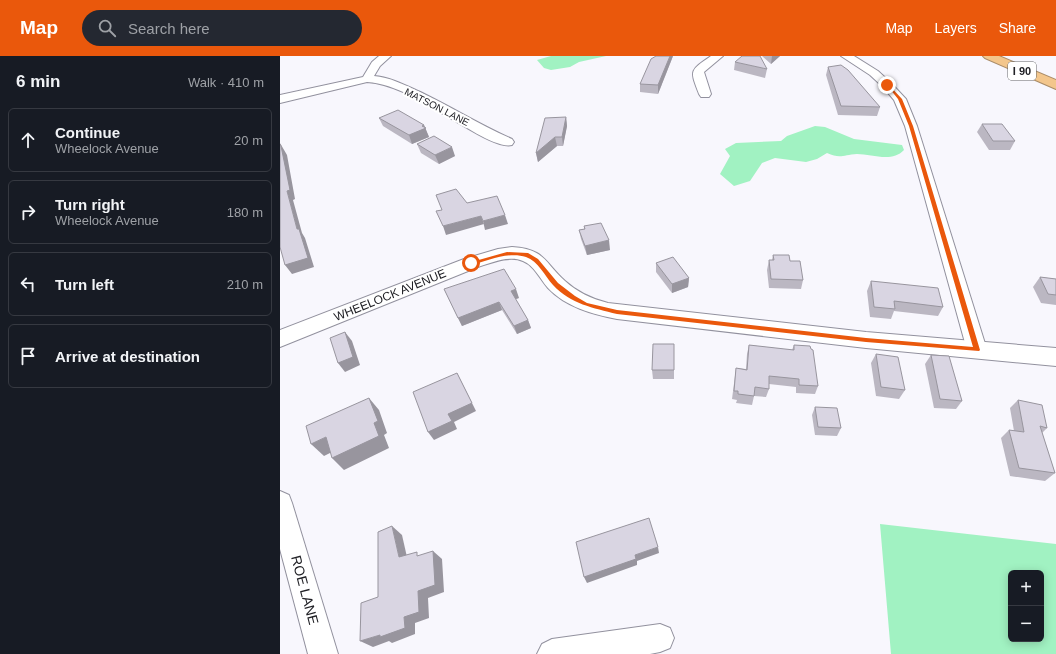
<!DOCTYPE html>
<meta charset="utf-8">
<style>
:root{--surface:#171b24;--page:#242831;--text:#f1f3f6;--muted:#9ea1a6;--line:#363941;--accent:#ea580c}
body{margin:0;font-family:Helvetica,sans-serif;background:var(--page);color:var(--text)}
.controls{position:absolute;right:12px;bottom:12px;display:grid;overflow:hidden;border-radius:6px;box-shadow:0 2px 10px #0003}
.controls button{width:36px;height:36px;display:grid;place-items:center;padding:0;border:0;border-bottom:1px solid var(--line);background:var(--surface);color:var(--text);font:20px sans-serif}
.stop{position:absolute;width:12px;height:12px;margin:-9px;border:3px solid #ea580c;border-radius:50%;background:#fff}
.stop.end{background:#ea580c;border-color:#fff;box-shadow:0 1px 4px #0008}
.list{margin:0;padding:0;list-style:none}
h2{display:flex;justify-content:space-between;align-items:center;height:52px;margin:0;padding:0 16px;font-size:17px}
h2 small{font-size:13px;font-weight:400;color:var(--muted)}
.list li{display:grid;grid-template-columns:26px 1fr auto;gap:12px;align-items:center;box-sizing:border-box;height:64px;margin:0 8px 8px;padding:0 8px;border:1px solid var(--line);border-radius:6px}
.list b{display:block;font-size:15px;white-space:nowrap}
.list p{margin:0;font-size:13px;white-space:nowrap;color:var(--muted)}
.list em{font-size:13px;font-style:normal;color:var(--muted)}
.icon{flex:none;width:22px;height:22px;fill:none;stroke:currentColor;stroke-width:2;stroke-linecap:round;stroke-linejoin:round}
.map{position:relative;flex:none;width:776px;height:598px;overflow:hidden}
header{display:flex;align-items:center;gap:24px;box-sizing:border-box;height:56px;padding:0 20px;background:var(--accent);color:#fff}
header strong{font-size:19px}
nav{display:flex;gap:22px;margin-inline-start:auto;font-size:14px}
.search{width:280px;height:36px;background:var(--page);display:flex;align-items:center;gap:10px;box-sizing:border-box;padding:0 14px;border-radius:22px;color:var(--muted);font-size:15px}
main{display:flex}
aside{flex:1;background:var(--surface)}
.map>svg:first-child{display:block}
.green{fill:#a1f2c2;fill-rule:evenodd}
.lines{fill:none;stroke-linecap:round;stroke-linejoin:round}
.minor-casing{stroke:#92919e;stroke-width:2}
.tertiary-casing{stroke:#92919e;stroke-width:2}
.motorway-casing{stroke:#aa8c68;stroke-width:2}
.minor{fill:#fff;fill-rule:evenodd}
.tertiary{fill:#fff;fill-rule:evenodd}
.motorway{fill:#f3c68c;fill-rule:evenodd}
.wall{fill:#bbb7c2}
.shaded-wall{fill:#98959e}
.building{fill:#d9d5e2;stroke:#98959e}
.route{fill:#ea580c}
.labels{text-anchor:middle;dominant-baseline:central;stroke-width:4;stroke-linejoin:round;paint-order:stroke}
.far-street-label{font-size:10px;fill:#212126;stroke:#fff}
.shield{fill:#fff;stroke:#646467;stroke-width:1}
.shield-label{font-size:11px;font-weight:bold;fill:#212126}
.street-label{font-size:12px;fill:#212126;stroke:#fff}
.near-street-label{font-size:14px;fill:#212126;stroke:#fff}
</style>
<header>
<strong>Map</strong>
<div class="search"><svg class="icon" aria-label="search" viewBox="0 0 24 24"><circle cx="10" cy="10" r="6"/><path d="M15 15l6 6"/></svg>Search here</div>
<nav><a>Map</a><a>Layers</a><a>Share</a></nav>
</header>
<main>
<aside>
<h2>6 min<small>Walk · 410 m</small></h2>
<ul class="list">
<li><svg class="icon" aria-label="ahead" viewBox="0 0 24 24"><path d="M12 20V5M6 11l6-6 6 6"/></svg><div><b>Continue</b><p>Wheelock Avenue</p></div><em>20 m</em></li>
<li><svg class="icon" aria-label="right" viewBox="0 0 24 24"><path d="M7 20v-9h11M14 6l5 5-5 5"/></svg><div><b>Turn right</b><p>Wheelock Avenue</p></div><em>180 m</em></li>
<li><svg class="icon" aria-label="left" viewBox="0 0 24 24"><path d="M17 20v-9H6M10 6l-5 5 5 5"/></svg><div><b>Turn left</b></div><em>210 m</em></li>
<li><svg class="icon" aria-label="arrive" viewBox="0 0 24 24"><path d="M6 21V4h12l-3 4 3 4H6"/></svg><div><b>Arrive at destination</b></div></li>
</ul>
</aside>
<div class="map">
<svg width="776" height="598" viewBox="0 0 776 598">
<rect width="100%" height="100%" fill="#f8f7fd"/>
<!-- green -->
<g class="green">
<polygon points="271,0 326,0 299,6 290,11 271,14 264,12 257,4"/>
<path d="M535 70 545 71 574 83 622 89 624 94C612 107 592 98 577 98 563 99 560 103 547 97L537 103 526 106 495 102 482 107 470 125 454 130 440 118 450 100 445 93 456 87 501 85 507 80Z"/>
<path d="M600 468 776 488V598H611ZM731 517H761V583H731Z"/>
</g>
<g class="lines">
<defs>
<g id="minor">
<path d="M99 0H111L100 10 94 20C109 21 125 29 138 35 170 50 200 69 232 83L234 86 232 89C217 93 182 68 168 61 144 47 116 28 87 26L0 47V39L83 21 92 6Z"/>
<path d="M431 0H443L424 16 431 38 429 41H421L419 38C410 14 409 15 431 0Z"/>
<polygon points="561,0 574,0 598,15 611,27 626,43 637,70 707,294 704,299 697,302 690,299 687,294 625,70 614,44 603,31 590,19"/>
<polygon points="0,435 9,439 12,447 58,598 28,598 0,493"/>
<polygon points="380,568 390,572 394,582 390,592 380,596 370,598 257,598 262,588 272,583"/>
</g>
<path id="tertiary" d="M232 191C265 193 264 206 285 225 297 236 312 243 328 247L586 276 776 292V310L586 292 337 263C312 258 286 251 268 232 260 223 254 209 243 205 229 199 211 207 198 211L0 291V274L184 203 218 193Z"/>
<polygon id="motorway" points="703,0 719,0 776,24 776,33 705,2"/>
</defs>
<!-- minor casing -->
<use href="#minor" class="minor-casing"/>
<!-- tertiary casing -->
<use href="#tertiary" class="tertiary-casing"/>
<!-- motorway casing -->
<use href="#motorway" class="motorway-casing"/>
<!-- minor -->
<use href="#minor" class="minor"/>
<!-- tertiary -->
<use href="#tertiary" class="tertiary"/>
<!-- motorway -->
<use href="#motorway" class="motorway"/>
</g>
<!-- wall -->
<g class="wall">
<polygon points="393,0 378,38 360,36 360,28"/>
<polygon points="482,0 500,0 491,8"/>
<polygon points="455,6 487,13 485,22 454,14"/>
<polygon points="548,11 600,51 597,60 558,59 546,19"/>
<polygon points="286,61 287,70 283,90 277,90 258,106 256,97"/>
<polygon points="99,62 144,69 149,81 132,88 103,70"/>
<polygon points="702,68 735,85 730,94 709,94 697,76"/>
<polygon points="137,88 175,100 159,108 141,97"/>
<polygon points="304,170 330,194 307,199 301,183 299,174 304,173"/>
<polygon points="493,199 510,205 523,224 521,233 489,232 487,214 489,204 492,204"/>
<polygon points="376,207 409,222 408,231 392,237 376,216"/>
<polygon points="760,221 776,223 776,249 761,247 753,231"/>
<polygon points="591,225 663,251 658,260 614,255 611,263 590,261 587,235"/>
<polygon points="164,233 239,242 235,243 248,264 251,272 237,278 222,254 182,270"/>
<polygon points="469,289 512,294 514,289 538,330 535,338 516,337 516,331 489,328 489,333 486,341 474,340 472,349 456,347 457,344 452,343 456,312 466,313 467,298"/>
<polygon points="596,298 625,334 619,343 596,340 591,307"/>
<polygon points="651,299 682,345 676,353 654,352 645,308"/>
<polygon points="372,314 394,314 394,323 373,323"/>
<polygon points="738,344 767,372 762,377 775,417 765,425 730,420 721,382 729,374 734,375 730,352"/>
<polygon points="535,351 561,372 557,380 535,379 532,359"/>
</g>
<!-- shaded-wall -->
<g class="shaded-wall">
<polygon points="390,0 393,0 378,38 378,29"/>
<polygon points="492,0 500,0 491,8"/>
<polygon points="286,61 287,70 283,90 282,81"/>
<polygon points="144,69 149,81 132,88 129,79"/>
<polygon points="275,81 277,90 258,106 256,97"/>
<polygon points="0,87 7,99 15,143 13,144 22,177 25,182 34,211 12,218 5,209 17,173 7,135"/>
<polygon points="172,91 175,100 159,108 155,99"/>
<polygon points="225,159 228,168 205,174 203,165"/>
<polygon points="201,160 204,168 166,179 163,170"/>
<polygon points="329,184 330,194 307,199 305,190"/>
<polygon points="409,222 408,231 392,237 392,228"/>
<polygon points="236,233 239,242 233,244 231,235"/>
<polygon points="219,246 222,254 182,270 178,262"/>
<polygon points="248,264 251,272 237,278 234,270"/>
<polygon points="65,276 72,285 80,309 65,316 58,307"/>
<polygon points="177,317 196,355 174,366 177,373 154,384 148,376 168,358"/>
<polygon points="89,342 99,354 107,377 104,379 109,392 64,414 52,402 94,367"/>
<polygon points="46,381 58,393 44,400 31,388"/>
<polygon points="112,470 122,479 129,510 119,501"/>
<polygon points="378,491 379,497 357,505 357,509 307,527 304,521 355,499"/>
<polygon points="153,495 162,503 164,536 148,542 149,562 135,567 135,578 112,587 109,585 93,591 80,585 100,579 124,561 138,535"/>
</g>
<!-- building -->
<g class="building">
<polygon points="376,0 390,0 378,29 360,28 371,3"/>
<polygon points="462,0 480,0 487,13 455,6"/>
<polygon points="561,9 568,14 600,51 561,50 548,11"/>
<polygon points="118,54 144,69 142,70 146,72 129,79 99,62"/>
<polygon points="286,61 282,81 275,81 256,97 265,62"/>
<polygon points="702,68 722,68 735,85 713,85"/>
<polygon points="154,80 172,91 155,99 137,88"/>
<polygon points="0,88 1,90 10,134 7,135 17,173 19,173 28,202 5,209 0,191"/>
<polygon points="176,133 187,147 217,140 225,159 203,165 201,160 163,170 156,155 162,154 156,139"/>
<polygon points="321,167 329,184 305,190 299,174 305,173 304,170"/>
<polygon points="493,199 509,199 510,205 520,205 523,224 491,223 489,204 494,204"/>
<polygon points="393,201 409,222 392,228 376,207"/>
<polygon points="224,213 236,233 231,235 248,264 234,270 219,246 178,262 164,233"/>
<polygon points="760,221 776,223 776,239 768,238"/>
<polygon points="591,225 658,232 663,251 614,245 615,253 594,251"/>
<polygon points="65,276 73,301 58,307 50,282"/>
<polygon points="373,288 394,288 394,314 372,314"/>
<polygon points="469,289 514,294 514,289 530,290 531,293 533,294 538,330 519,329 519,323 489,320 489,333 475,331 474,340 458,338 458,335 454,335 456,312 467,314"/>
<polygon points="596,298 618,301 625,334 601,331"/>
<polygon points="651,299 669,300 682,345 660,343"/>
<polygon points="177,317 192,347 168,358 172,365 148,376 133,336"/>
<polygon points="89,342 98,365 94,367 99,380 52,402 46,381 31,388 26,370"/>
<polygon points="738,344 762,349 767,372 760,370 775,417 739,412 729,374 744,376"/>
<polygon points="535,351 557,352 561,372 538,371"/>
<polygon points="369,462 378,491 355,499 356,503 304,521 296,486"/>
<polygon points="112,470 119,501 137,496 137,500 153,495 155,529 138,535 139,556 124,561 125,572 100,581 100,579 80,585 81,547 98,541 98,476"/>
</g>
<!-- route -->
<path class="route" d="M606 28H608L622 43 633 70 700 294 699 295 586 286 337 258C313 252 291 248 273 229 265 220 258 205 246 201 229 195 207 205 191 209L188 207 227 196 248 197 258 203 278 227 295 240 307 247 337 254 586 282 693 291 629 70 618 43Z"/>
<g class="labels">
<!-- far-street labels -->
<g class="far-street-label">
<text transform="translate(157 51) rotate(27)">MATSON LANE</text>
</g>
<!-- shield labels -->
<rect class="shield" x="728" y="6" width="28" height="18" rx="3"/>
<g class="shield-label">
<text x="742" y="15">I 90</text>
</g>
<!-- street labels -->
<g class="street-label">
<text transform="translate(110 239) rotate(-22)">WHEELOCK AVENUE</text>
</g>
<!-- near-street labels -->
<g class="near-street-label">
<text transform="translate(25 534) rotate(75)">ROE LANE</text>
</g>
</g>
</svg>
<div class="controls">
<button>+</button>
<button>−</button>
</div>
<div class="stop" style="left:191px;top:207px"></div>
<div class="stop end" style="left:607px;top:29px"></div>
</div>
</main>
